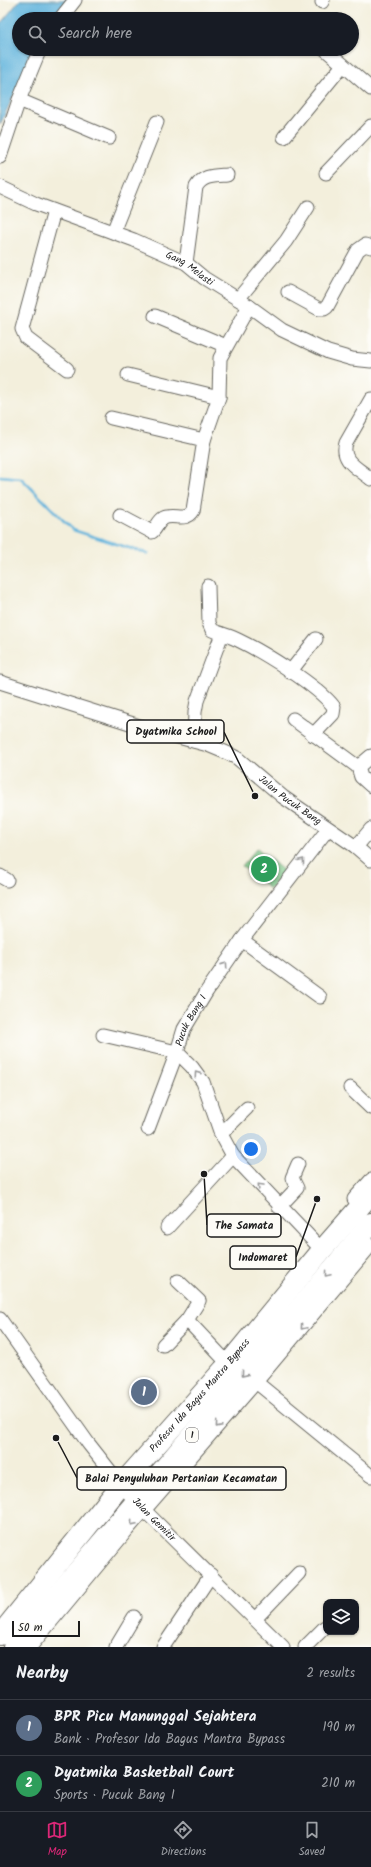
<!DOCTYPE html>
<meta charset="utf-8">
<style>
:root{--surface:#171b24;--page:#20242c;--text:#f1f3f6;--muted:#9ea1a6;--line:#363941;--accent:#db2777}
body{margin:0;font-family:Kalam,sans-serif;background:var(--page);color:var(--text)}
.controls{position:absolute;right:12px;bottom:12px;display:grid;overflow:hidden;border-radius:8px;box-shadow:0 1px 3px #0004}
.controls button{width:36px;height:36px;display:grid;place-items:center;padding:0;border:0;border-bottom:1px solid var(--line);background:var(--surface);color:var(--text);font:20px sans-serif}
.scale{position:absolute;left:12px;bottom:10px;width:68px;box-sizing:border-box;padding-left:4px;border:2px solid #1c1c1c;border-top:0;font-size:11px;line-height:14px;white-space:nowrap;color:#1c1c1c;-webkit-text-stroke:3px #fdfcf7;paint-order:stroke}
.you{position:absolute;left:251px;top:1149px;width:14px;height:14px;margin:-10px;border:3px solid #fff;border-radius:50%;background:#1a73e8;box-shadow:0 0 0 6px #1a73e833}
.badge{display:grid;place-items:center;width:26px;height:26px;border-radius:50%;background:var(--accent);color:#fff;font-size:13px;font-weight:700}
.pin{position:absolute;translate:-50% -50%;border:2px solid #fff;box-shadow:0 1px 4px #0006}
.list{margin:0;padding:0;list-style:none}
h2{display:flex;justify-content:space-between;align-items:center;height:52px;margin:0;padding:0 16px;font-size:17px}
h2 small{font-size:13px;font-weight:400;color:var(--muted)}
.list li{display:grid;grid-template-columns:26px 1fr auto;gap:12px;align-items:center;box-sizing:border-box;height:56px;padding:0 16px;border-top:1px solid var(--line)}
.list b{display:block;font-size:15px;white-space:nowrap}
.list p{margin:0;font-size:13px;white-space:nowrap;color:var(--muted)}
.list em{font-size:13px;font-style:normal;color:var(--muted)}
.icon{flex:none;width:22px;height:22px;fill:none;stroke:currentColor;stroke-width:2;stroke-linecap:round;stroke-linejoin:round}
.map{position:relative;flex:none;width:371px;height:1647px;overflow:hidden}
.search{position:absolute;background:var(--surface);box-shadow:0 1px 3px #0004;left:12px;right:12px;top:12px;height:44px;display:flex;align-items:center;gap:10px;box-sizing:border-box;padding:0 14px;border-radius:22px;color:var(--muted);font-size:15px}
.sheet{height:164px;background:var(--surface)}
nav{display:flex;justify-content:space-around;align-items:center;box-sizing:border-box;height:56px;border-top:1px solid var(--line);background:var(--surface);font-size:11px;color:var(--muted)}
nav a{display:grid;justify-items:center;gap:2px}
nav .on{color:var(--accent)}
.map>svg:first-child{display:block}
.green{fill:#7fcd8c;stroke:#4e7454}
.water{fill:#61b4dd;stroke:#3e687c}
.lines{fill:none;stroke-linecap:round;stroke-linejoin:round}
.stream{stroke:#61b4dd;stroke-width:2.5}
.minor-casing{stroke:#67665f;stroke-width:15}
.highway-casing{stroke:#67665f;stroke-width:22}
.minor{stroke:#fff;stroke-width:13}
.highway{stroke:#fff;stroke-width:20}
.oneway{stroke:#999}
.labels{text-anchor:middle;dominant-baseline:central;stroke-width:3.5;stroke-linejoin:round;paint-order:stroke}
.shield{fill:#fdfcf7;stroke:#605f5e;stroke-width:1}
.shield-label{font-size:9px;font-weight:bold;fill:#1c1c1c}
.street-label{font-size:10px;fill:#1c1c1c;stroke:#fdfcf7}
.leader{fill:none;stroke:#1c1c1c;stroke-width:1.5}
.callout-dot{fill:#1c1c1c;stroke:#fdfcf7;stroke-width:1.5}
.callout{fill:#fdfcf7;stroke:#1c1c1c;stroke-width:1.5}
.callout-label{font-size:11px;text-anchor:middle;font-weight:bold;fill:#1c1c1c}
</style>
<div class="map">
<svg width="371" height="1647" viewBox="0 0 371 1647">
<rect width="100%" height="100%" fill="#fdfcf7"/>
<filter id="ink" filterUnits="userSpaceOnUse"><feTurbulence type="fractalNoise" baseFrequency=".025" numOctaves="2"/><feDisplacementMap in="SourceGraphic" scale="8" xChannelSelector="R" yChannelSelector="G"/><feConvolveMatrix kernelMatrix="1 2 1 2 8 2 1 2 1" color-interpolation-filters="sRGB"/></filter>
<filter id="wash" filterUnits="userSpaceOnUse"><feTurbulence type="fractalNoise" baseFrequency=".012" numOctaves="4" result="noise"/><feDisplacementMap in="SourceGraphic" scale="16" xChannelSelector="R" yChannelSelector="G"/><feGaussianBlur stdDeviation="0.9" result="paint"/><feColorMatrix in="noise" values="0 0 0 0 0 0 0 0 0 0 0 0 0 0 0 0 0 1.4 0 .05"/><feComposite in="paint" operator="in"/></filter>
<g filter="url(#wash)">
<rect width="100%" height="100%" fill="#f3efdc"/>
<!-- green -->
<polygon class="green" points="257,848 285,872 270,889 242,866"/>
<!-- water -->
<polygon class="water" points="20,0 68,0 52,19 19,19 19,49 35,49 0,125 0,24"/>
<g class="lines">
<!-- stream -->
<polyline class="stream" points="0,476 21,478 73,530 148,554"/>
</g>
</g>
<g filter="url(#ink)">
<g class="lines">
<defs>
<g id="minor">
<polyline points="322,2 323,0"/>
<polyline points="60,19 75,0"/>
<polyline points="325,49 371,89"/>
<polyline points="19,100 109,138"/>
<polyline points="284,137 343,65"/>
<polyline points="0,157 19,100 40,49"/>
<polyline points="326,173 371,126"/>
<path id="s1" d="M0 187 36 204 134 240 186 263 204 278 249 306 282 330 328 352 352 359 371 361"/>
<polyline points="54,211 22,329 26,338 67,369"/>
<polyline points="113,232 157,122"/>
<path d="M186 263 196 187C203 175 214 176 227 175"/>
<polyline points="288,292 319,309 324,309 327,307 358,250 365,245 371,247"/>
<polyline points="238,299 286,241 308,207"/>
<polyline points="155,316 226,346"/>
<polyline points="128,375 219,397"/>
<path d="M371 399 346 443C340 461 358 468 371 479"/>
<polyline points="111,418 204,440"/>
<path d="M120 515 152 532C157 528 159 518 167 517 176 515 187 521 193 511L204 440 219 397 220 358 249 306"/>
<path d="M208 586 209 623 212 630C221 634 230 636 238 640 263 652 317 685 334 707L333 714 313 735"/>
<polyline points="290,672 316,639"/>
<path id="s2" d="M0 682 152 730 208 745 227 753 237 758 283 797 356 847 371 860"/>
<polyline points="293,719 358,767 361,777 371,786"/>
<polyline points="194,741 195,712 197,701 222,634"/>
<polyline points="358,767 371,756"/>
<polyline points="356,847 371,829"/>
<polyline points="0,876 7,880"/>
<polyline points="242,940 320,997"/>
<polyline points="103,1035 177,1052 148,1129"/>
<polyline points="350,1088 371,1108"/>
<polyline points="221,1134 247,1108"/>
<polyline points="354,1199 371,1180"/>
<polyline points="279,1207 297,1188 292,1178 298,1164"/>
<polyline points="167,1228 233,1156"/>
<path id="s3" d="M322 1250 233 1156 221 1134 203 1082 192 1067 177 1052 184 1029 207 991 242 940 328 829"/>
<polyline points="178,1281 199,1301 187,1320 222,1357"/>
<path id="s4" d="M0 1319 88 1443 121 1485 149 1515 283 1647"/>
<polyline points="163,1345 187,1320"/>
<polyline points="256,1382 371,1476"/>
<polyline points="255,1619 299,1573"/>
<polyline points="30,1647 127,1530 256,1382 371,1245"/>
<polyline points="116,1647 134,1617"/>
<polyline points="163,1647 211,1575"/>
<polyline points="305,1647 325,1627"/>
</g>
<g id="highway">
<path id="s5" d="M0 1635 121 1485 223 1370 322 1250 371 1194"/>
<polyline points="13,1647 371,1223"/>
</g>
</defs>
<!-- minor casing -->
<use href="#minor" class="minor-casing"/>
<!-- highway casing -->
<use href="#highway" class="highway-casing"/>
<!-- minor -->
<use href="#minor" class="minor"/>
<!-- highway -->
<use href="#highway" class="highway"/>
</g>
<!-- one-way arrows -->
<defs><path id="oneway-chevron" d="M-2-3.5L2.5 0L-2 3.5" fill="none" stroke-width="1.6" stroke-linecap="round" stroke-linejoin="round"/></defs>
<g class="oneway">
<use href="#oneway-chevron" transform="translate(302 861) rotate(-51)"/>
<use href="#oneway-chevron" transform="translate(225 965) rotate(-55)"/>
<use href="#oneway-chevron" transform="translate(197 1074) rotate(-125)"/>
<use href="#oneway-chevron" transform="translate(260 1186) rotate(-133)"/>
<use href="#oneway-chevron" transform="translate(327 1274) rotate(130)"/>
<use href="#oneway-chevron" transform="translate(303 1327) rotate(130)"/>
<use href="#oneway-chevron" transform="translate(244 1374) rotate(129)"/>
<use href="#oneway-chevron" transform="translate(218 1425) rotate(131)"/>
<use href="#oneway-chevron" transform="translate(133 1523) rotate(131)"/>
</g>
</g>
<g class="labels">
<!-- shield labels -->
<rect class="shield" x="186" y="1428" width="12" height="14" rx="3"/>
<g class="shield-label">
<text x="192" y="1435">1</text>
</g>
<!-- street labels -->
<g class="street-label">
<text stroke="none"><textPath href="#s1" startOffset="207">Gang Melasti</textPath></text>
<text stroke="none"><textPath href="#s2" startOffset="317">Jalan Pucuk Bang</textPath></text>
<text stroke="none"><textPath href="#s3" startOffset="284">Pucuk Bang I</textPath></text>
<text stroke="none"><textPath href="#s5" startOffset="312">Profesor Ida Bagus Mantra Bypass</textPath></text>
<text stroke="none"><textPath href="#s4" startOffset="253">Jalan Gemitir</textPath></text>
</g>
</g>
<!-- callouts -->
<path class="leader" d="M255 796L224 732M204 1174L207 1225M317 1199L296 1257M56 1438L77 1478"/>
<g class="callout-dot">
<circle cx="255" cy="796" r="4"/>
<circle cx="204" cy="1174" r="4"/>
<circle cx="317" cy="1199" r="4"/>
<circle cx="56" cy="1438" r="4"/>
</g>
<g class="callout">
<rect x="127" y="720" width="97" height="23" rx="4"/>
<rect x="207" y="1214" width="74" height="23" rx="4"/>
<rect x="230" y="1246" width="66" height="23" rx="4"/>
<rect x="77" y="1467" width="209" height="23" rx="4"/>
</g>
<g class="callout-label">
<text x="176" y="735">Dyatmika School</text>
<text x="244" y="1229">The Samata</text>
<text x="263" y="1261">Indomaret</text>
<text x="181" y="1482">Balai Penyuluhan Pertanian Kecamatan</text>
</g>
</svg>
<div class="controls">
<button><svg class="icon" aria-label="layers" viewBox="0 0 24 24"><path d="M12 4l9 5-9 5-9-5zM3 14l9 5 9-5"/></svg></button>
</div>
<div class="scale">50 m</div>
<div class="you"></div>
<div class="pin badge" style="left:144px;top:1392px;background:#5c6f8a">1</div>
<div class="pin badge" style="left:264px;top:869px;background:#2e9e5b">2</div>
<div class="search"><svg class="icon" aria-label="search" viewBox="0 0 24 24"><circle cx="10" cy="10" r="6"/><path d="M15 15l6 6"/></svg>Search here</div>
</div>
<section class="sheet">
<h2>Nearby<small>2 results</small></h2>
<ul class="list">
<li><span class="badge" style="background:#5c6f8a">1</span><div><b>BPR Picu Manunggal Sejahtera</b><p>Bank · Profesor Ida Bagus Mantra Bypass</p></div><em>190 m</em></li>
<li><span class="badge" style="background:#2e9e5b">2</span><div><b>Dyatmika Basketball Court</b><p>Sports · Pucuk Bang I</p></div><em>210 m</em></li>
</ul>
</section>
<nav>
<a class="on"><svg class="icon" aria-label="map" viewBox="0 0 24 24"><path d="M3 6l6-2 6 2 6-2v14l-6 2-6-2-6 2zM9 4v14M15 6v14"/></svg>Map</a>
<a><svg class="icon" aria-label="directions" viewBox="0 0 24 24"><path d="M12 3l9 9-9 9-9-9zM9 14v-3h6M13 9l2 2-2 2"/></svg>Directions</a>
<a><svg class="icon" aria-label="saved" viewBox="0 0 24 24"><path d="M7 4h10v16l-5-4-5 4z"/></svg>Saved</a>
</nav>
